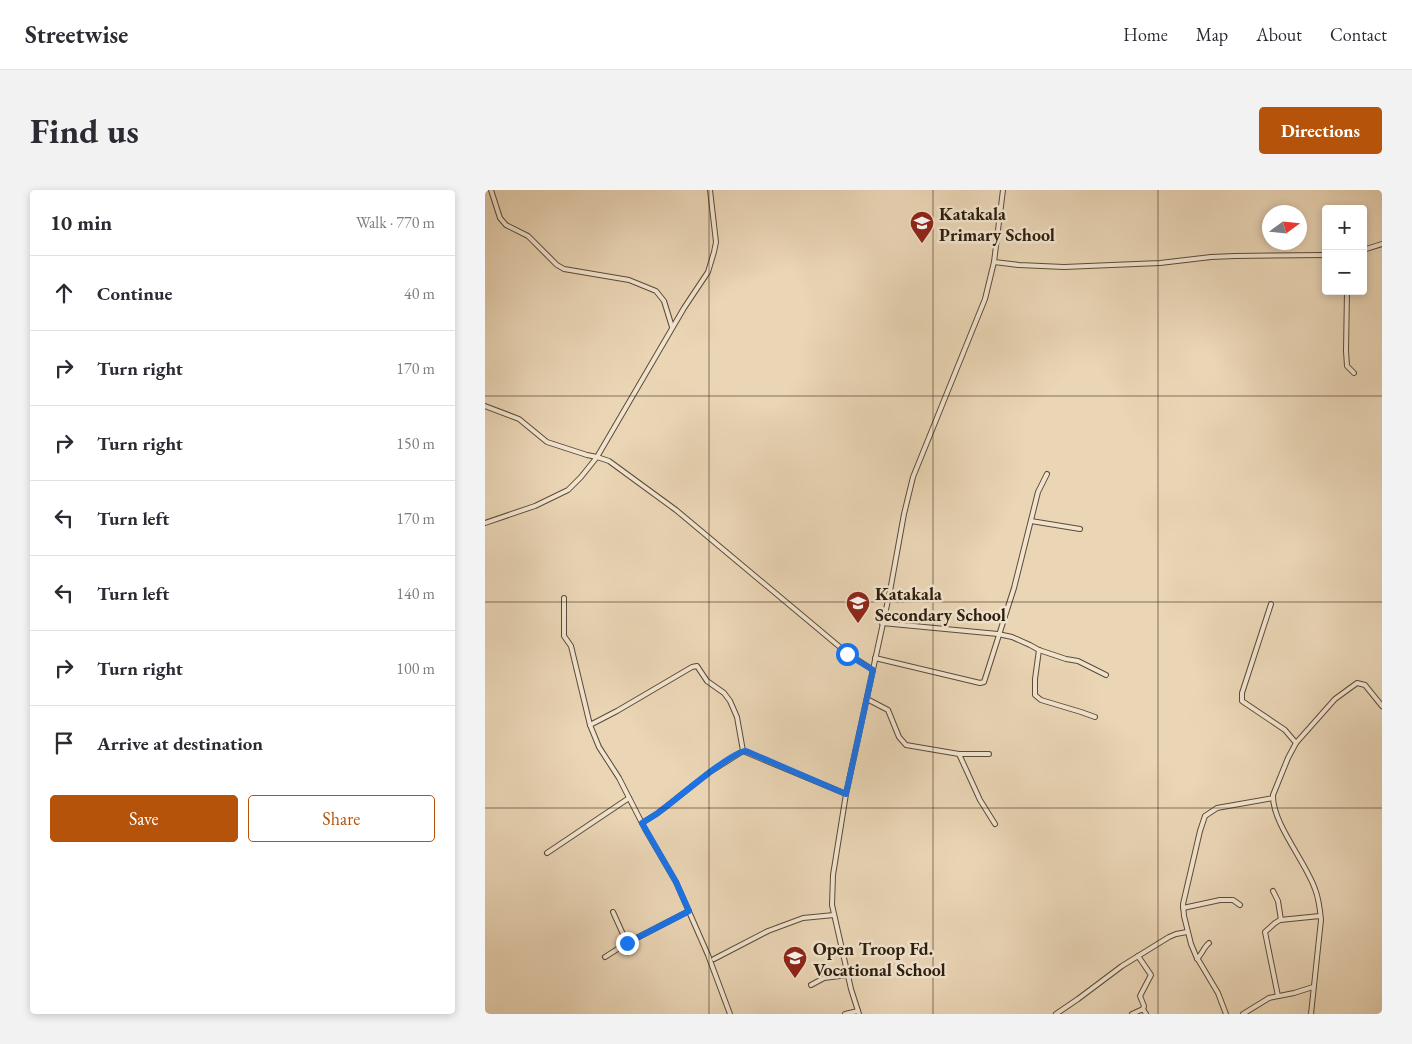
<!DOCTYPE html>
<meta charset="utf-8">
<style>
:root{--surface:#fff;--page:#f2f2f3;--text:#2b2b33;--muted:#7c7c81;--line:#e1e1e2;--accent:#b45309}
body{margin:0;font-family:"EB Garamond",serif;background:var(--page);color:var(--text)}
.controls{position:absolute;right:15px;top:15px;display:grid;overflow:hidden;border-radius:5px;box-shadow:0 2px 8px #0003}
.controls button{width:45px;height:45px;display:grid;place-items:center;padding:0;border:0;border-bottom:1px solid var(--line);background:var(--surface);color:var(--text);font:25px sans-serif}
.compass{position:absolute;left:777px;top:15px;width:45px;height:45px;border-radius:50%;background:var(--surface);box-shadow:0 2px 8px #0003;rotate:75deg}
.stop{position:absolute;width:15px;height:15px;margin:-11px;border:4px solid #1a73e8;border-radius:50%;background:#fff}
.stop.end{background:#1a73e8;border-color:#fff;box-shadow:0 1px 5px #0008}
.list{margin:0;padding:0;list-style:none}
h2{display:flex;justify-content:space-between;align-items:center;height:65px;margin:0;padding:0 20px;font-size:21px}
h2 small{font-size:16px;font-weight:400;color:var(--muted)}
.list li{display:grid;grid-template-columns:32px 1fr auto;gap:15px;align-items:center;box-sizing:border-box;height:75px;padding:0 20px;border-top:1px solid var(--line)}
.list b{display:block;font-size:19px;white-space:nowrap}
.list em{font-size:16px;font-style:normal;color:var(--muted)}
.actions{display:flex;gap:10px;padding:15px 20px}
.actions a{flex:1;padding:11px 0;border:1px solid var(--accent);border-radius:5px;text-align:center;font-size:18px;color:var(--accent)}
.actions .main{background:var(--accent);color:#fff}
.icon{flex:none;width:28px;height:28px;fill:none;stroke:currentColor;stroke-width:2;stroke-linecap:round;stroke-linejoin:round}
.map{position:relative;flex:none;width:897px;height:824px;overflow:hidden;border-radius:5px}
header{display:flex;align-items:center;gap:30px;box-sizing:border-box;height:70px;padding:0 25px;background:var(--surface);border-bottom:1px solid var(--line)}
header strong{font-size:24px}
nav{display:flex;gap:28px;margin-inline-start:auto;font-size:18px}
.intro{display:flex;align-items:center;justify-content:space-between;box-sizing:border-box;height:120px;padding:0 30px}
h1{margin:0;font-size:35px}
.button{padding:12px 22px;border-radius:5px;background:var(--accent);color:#fff;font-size:18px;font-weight:700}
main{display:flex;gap:30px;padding:0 30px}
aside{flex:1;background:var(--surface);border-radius:5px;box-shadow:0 2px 8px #0003}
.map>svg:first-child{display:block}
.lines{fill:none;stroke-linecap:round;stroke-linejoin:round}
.street-casing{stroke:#5c4b37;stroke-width:6}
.street{stroke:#f1e4cf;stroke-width:4}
.route{stroke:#1a73e8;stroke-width:6}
.grid{fill:none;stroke:#2c1d0d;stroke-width:1;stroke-opacity:0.55}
.labels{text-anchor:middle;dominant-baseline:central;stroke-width:5;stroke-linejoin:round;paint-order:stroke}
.poi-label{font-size:18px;font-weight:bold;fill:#2c1d0d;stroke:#f1e4cf;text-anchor:start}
</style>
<header>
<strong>Streetwise</strong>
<nav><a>Home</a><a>Map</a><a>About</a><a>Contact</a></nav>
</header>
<div class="intro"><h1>Find us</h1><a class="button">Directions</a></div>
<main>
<aside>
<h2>10 min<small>Walk · 770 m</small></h2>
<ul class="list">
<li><svg class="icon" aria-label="ahead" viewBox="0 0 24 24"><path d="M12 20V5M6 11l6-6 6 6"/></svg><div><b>Continue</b></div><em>40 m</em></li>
<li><svg class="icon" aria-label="right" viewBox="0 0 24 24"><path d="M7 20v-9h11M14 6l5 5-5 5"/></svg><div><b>Turn right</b></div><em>170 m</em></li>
<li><svg class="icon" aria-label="right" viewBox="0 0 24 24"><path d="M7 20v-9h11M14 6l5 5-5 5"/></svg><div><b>Turn right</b></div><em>150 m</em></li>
<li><svg class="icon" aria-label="left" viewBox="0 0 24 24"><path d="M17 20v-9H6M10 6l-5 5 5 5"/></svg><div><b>Turn left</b></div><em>170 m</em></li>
<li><svg class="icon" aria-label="left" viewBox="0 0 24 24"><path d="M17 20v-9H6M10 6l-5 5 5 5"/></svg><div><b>Turn left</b></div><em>140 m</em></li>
<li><svg class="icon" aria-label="right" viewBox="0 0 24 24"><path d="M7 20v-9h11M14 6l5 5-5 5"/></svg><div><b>Turn right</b></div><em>100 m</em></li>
<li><svg class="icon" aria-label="arrive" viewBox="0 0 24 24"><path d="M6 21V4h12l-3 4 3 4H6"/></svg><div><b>Arrive at destination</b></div></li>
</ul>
<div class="actions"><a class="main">Save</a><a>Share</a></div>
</aside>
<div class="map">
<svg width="897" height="824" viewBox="0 0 897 824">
<rect width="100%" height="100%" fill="#ead5b5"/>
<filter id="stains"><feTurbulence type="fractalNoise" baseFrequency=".004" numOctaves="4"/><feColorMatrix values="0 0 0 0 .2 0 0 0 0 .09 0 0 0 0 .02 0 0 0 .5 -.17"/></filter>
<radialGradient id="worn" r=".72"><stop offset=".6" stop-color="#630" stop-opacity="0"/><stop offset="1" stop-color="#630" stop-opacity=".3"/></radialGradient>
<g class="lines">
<defs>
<g id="street">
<polyline points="6,0 15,28 21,35 43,46 72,75 79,79 144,90 171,101 179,111 187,137"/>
<polyline points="878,60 897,54"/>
<polyline points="509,72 534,75 579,77 675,73 726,67 750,66 841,65"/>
<polyline points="862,101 861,161 862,176 869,183"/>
<polyline points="0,216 34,229 62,252 102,265 112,267 199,118 223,82 229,62 231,52 225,0"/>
<polyline points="546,331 595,339"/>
<polyline points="0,333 50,316 83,300 96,287 112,267 124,271 191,320 362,463 388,480"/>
<polyline points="79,408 79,446 86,456 105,535 114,557 134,588 160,639 191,692 223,765 245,824"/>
<polyline points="786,414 757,503 757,511 800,540 811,553"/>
<polyline points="397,433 513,444 527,447 545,455 554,460 581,469 593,471 621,485"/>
<polyline points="554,460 550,489 550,505 556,510 596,522 610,527"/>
<polyline points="390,468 495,493 499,492 529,398 553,302 562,284"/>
<polyline points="382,509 403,520 414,547 421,555 474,564 504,564"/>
<polyline points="105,535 132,521 207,477 212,476 222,491 239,503 245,511 252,527 258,561"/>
<polyline points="474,564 495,610 510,634"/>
<polyline points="157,633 173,623 225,582 258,561 361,604"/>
<polyline points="62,663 144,608"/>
<polyline points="788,701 793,711 796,730"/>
<polyline points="698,718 735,710 748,710 755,715"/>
<polyline points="128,722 142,753 204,721"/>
<polyline points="653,766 666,785 655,806 659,816 658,819"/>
<polyline points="120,767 142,753"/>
<polyline points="229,769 283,741 318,728 349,725"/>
<path d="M712 769C717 764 719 757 724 753"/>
<polyline points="326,795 339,788 363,785"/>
<polyline points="793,806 780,742 790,733 795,730 835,726"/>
<polyline points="360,824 373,821"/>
<polyline points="374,824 366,799 347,715 348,685 361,604 405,401 419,324 428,287 500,109 509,72 518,0"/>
<polyline points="571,824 593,809 637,776 684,747 691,744 702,742"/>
<polyline points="647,824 658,819 661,824"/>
<polyline points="741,824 733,803 711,766 706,754 699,726 698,714 715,641 720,626 732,618 788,608"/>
<polyline points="758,824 784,808 809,803 828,797"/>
<path d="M826 824 836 730C835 719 834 709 830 699 821 672 787 633 788 605L803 568 811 553 850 509 872 493 880 495 897 516"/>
</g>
</defs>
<!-- street casing -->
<use href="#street" class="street-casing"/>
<!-- street -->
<use href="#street" class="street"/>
</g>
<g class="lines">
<!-- route -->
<path class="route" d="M142 753 204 721 191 692 157 633C163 629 169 626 174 622 190 611 245 562 261 561L361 604 388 480 362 464"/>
</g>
<!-- grid -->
<path class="grid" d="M224 0V824M448 0V824M673 0V824M0 206H897M0 412H897M0 618H897"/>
<!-- icons -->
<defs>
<symbol id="school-pin" viewBox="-11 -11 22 30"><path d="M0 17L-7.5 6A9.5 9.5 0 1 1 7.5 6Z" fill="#8f2418" stroke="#f1e4cf"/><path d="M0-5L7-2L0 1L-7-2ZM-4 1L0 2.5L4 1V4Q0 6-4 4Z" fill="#fff"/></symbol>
</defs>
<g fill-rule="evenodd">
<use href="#school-pin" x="423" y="19" width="28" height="38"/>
<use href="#school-pin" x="359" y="399" width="28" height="38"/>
<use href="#school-pin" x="296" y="754" width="28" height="38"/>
</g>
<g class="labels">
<!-- poi labels -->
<g class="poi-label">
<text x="454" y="23">Katakala<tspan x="454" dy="21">Primary School</tspan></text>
<text x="390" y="403">Katakala<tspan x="390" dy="21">Secondary School</tspan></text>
<text x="328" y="758">Open Troop Fd.<tspan x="328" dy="21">Vocational School</tspan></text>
</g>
</g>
<rect width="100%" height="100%" filter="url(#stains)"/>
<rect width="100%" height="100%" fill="url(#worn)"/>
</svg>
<div class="controls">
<button>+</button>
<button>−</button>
</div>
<svg class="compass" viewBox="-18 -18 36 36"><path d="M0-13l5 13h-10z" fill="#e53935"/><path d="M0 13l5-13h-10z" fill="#7c7c81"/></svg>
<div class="stop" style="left:362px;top:464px"></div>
<div class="stop end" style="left:142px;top:753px"></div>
</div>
</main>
